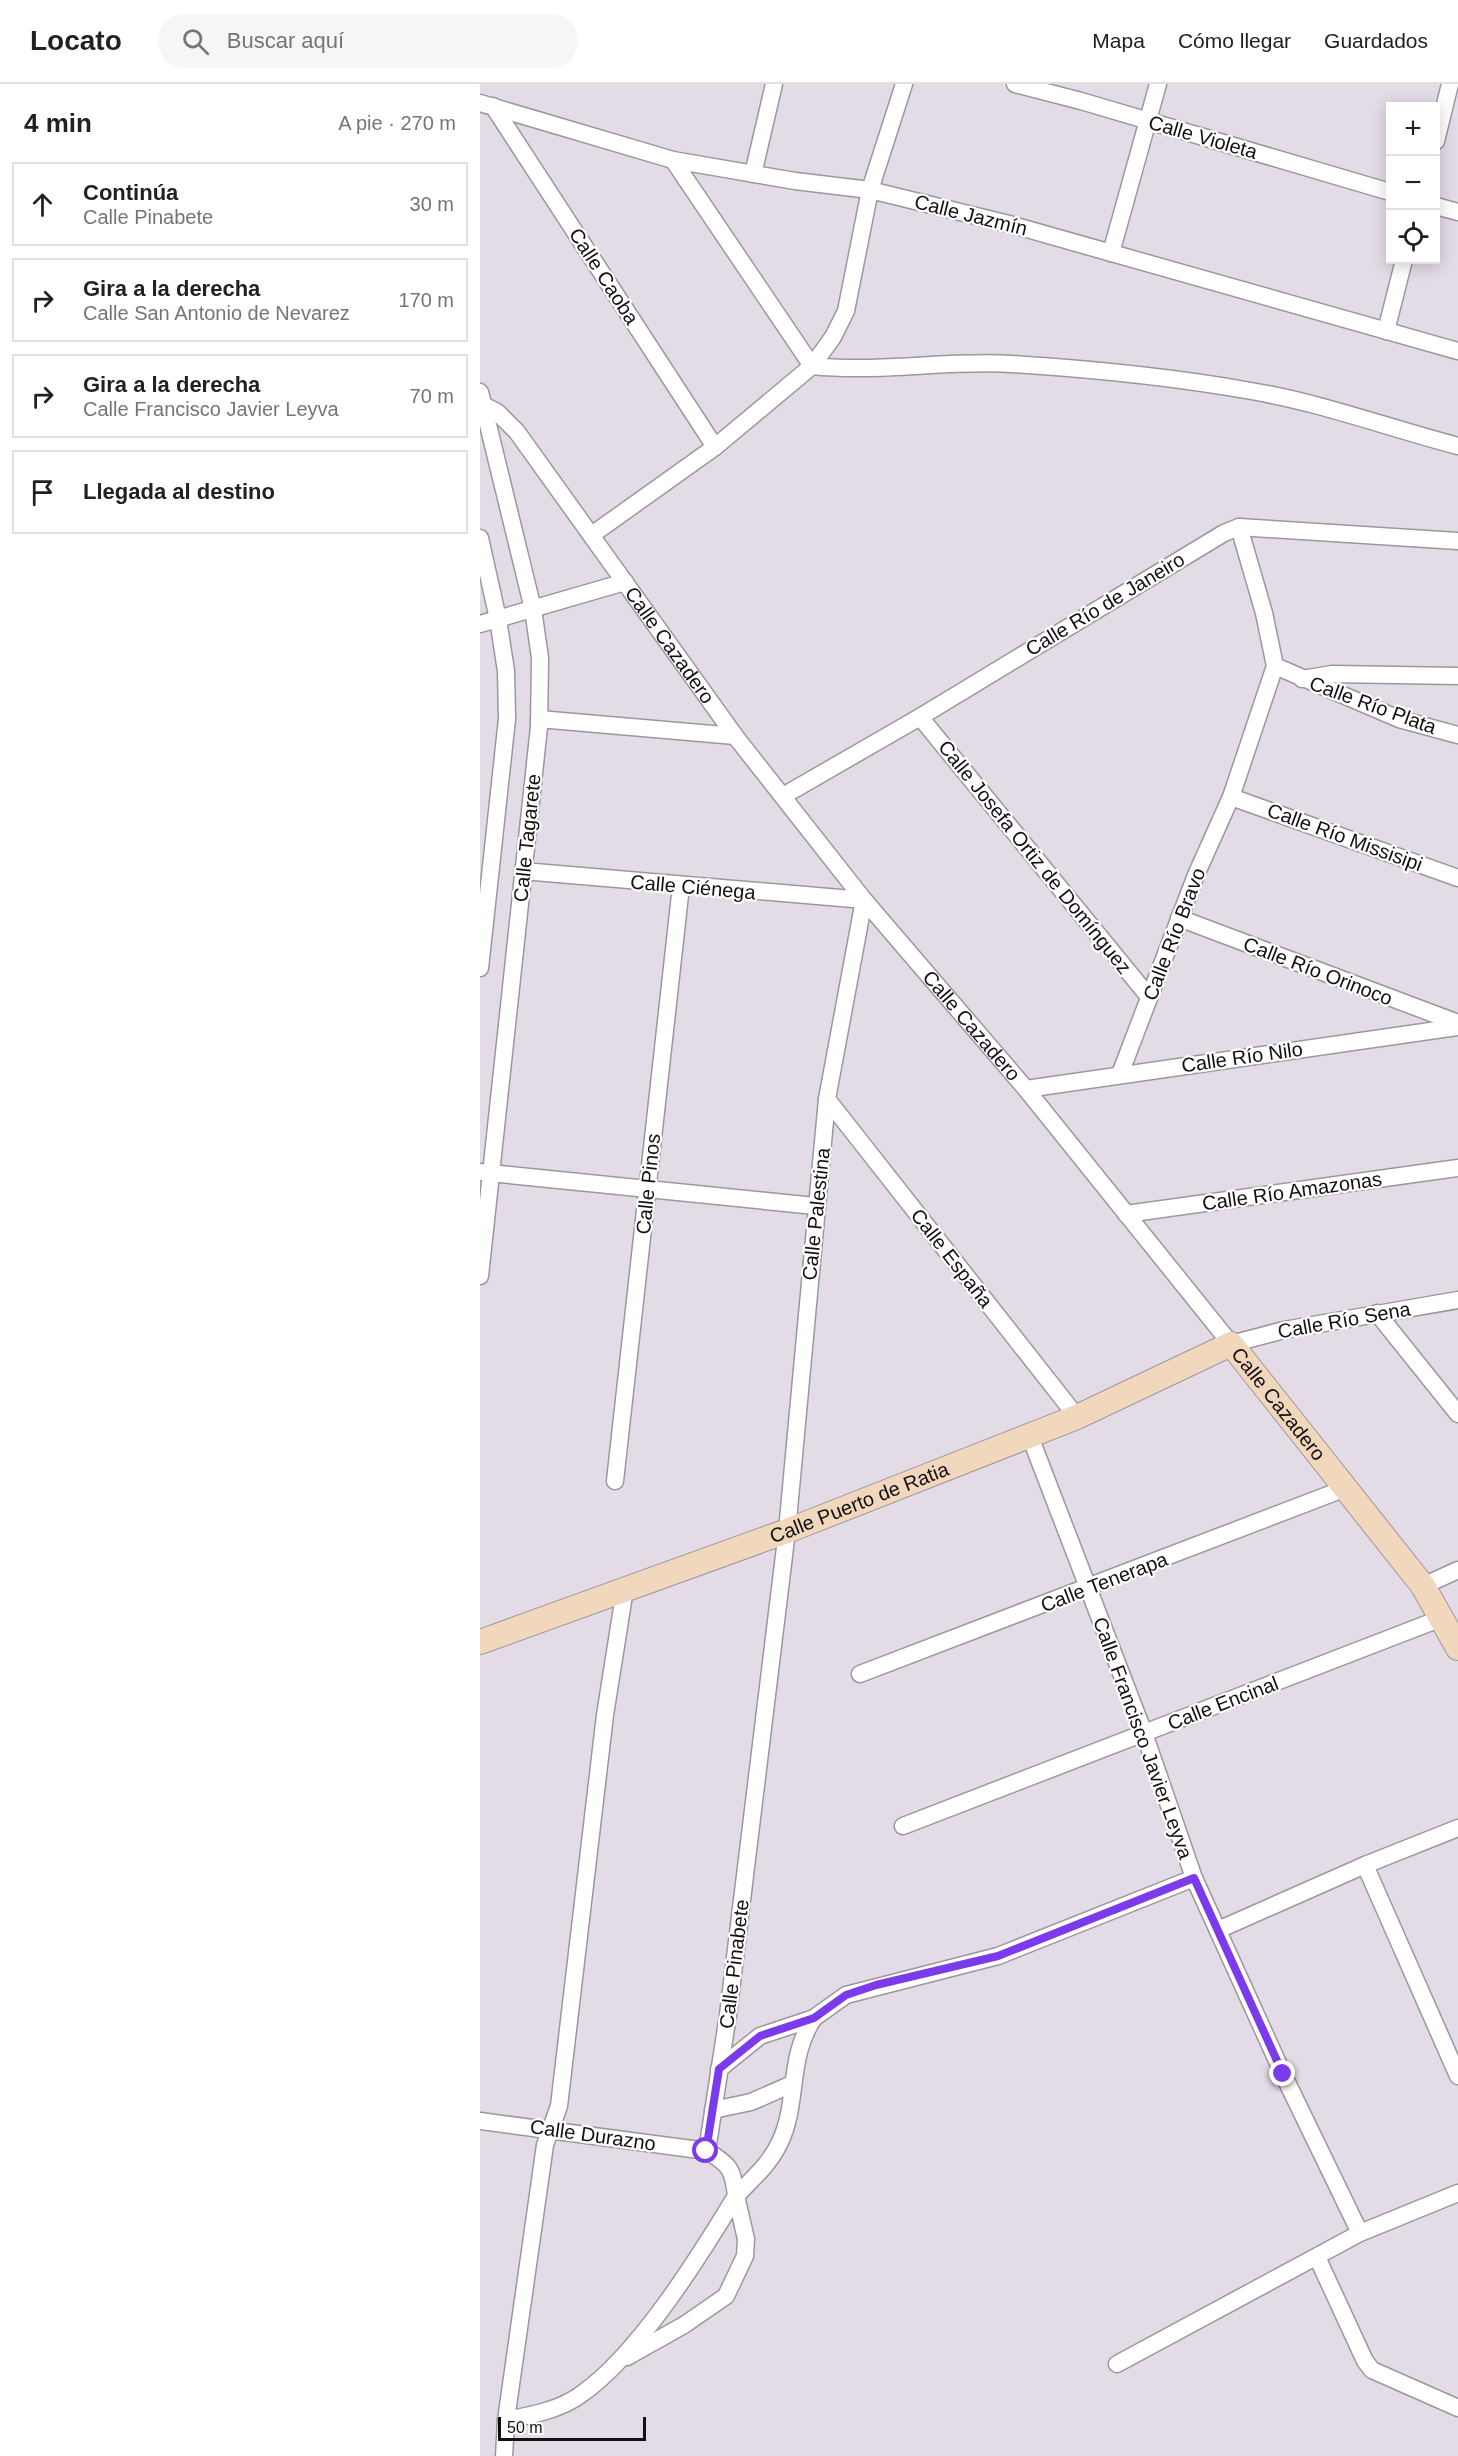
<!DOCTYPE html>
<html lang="es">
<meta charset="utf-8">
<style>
:root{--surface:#fff;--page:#f6f6f6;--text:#202124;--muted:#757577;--line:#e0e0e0}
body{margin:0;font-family:Helvetica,sans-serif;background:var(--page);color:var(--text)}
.controls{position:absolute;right:18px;top:18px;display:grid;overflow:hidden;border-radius:0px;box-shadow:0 3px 15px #0003}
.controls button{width:54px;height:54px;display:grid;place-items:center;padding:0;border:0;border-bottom:2px solid var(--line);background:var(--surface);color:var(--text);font:30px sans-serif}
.scale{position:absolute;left:18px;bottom:15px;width:148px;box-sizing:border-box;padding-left:6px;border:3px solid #131013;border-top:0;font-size:16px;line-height:21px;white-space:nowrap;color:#131013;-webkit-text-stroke:4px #fff;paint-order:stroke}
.stop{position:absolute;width:18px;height:18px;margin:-14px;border:4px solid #7c3aed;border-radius:50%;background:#fff}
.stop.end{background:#7c3aed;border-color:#fff;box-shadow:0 2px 6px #0008}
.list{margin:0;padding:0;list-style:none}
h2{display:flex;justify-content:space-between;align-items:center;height:78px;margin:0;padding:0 24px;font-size:26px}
h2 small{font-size:20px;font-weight:400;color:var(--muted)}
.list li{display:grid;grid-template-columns:39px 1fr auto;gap:18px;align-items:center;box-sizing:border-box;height:84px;margin:0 12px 12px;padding:0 12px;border:2px solid var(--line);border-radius:0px}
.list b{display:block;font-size:22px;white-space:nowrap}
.list p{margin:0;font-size:20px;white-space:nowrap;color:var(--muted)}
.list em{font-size:20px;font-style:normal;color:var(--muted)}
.icon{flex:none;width:33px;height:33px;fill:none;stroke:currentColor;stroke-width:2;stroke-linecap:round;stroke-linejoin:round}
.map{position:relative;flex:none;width:978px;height:2372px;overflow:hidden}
header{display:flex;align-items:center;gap:36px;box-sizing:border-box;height:84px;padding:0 30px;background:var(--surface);border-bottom:2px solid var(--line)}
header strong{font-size:28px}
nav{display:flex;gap:33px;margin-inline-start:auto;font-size:21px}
.search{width:420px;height:54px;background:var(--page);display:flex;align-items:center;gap:15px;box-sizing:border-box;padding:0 21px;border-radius:33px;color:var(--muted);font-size:22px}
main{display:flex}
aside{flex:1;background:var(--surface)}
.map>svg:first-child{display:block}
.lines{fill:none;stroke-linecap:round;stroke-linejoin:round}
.street-casing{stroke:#9e969f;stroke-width:19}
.secondary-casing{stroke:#9e969f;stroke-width:26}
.street{stroke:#fff;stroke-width:16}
.secondary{stroke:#f1d7bc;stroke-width:24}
.route{stroke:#7c3aed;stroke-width:8}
.labels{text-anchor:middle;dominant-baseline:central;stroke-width:4.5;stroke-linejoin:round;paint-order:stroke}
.street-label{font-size:20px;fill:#131013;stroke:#fff}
</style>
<header>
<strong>Locato</strong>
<div class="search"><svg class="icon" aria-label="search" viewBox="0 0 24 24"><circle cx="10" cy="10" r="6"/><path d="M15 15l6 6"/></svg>Buscar aquí</div>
<nav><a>Mapa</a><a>Cómo llegar</a><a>Guardados</a></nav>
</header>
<main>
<aside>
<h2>4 min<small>A pie · 270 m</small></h2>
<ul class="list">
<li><svg class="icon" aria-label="ahead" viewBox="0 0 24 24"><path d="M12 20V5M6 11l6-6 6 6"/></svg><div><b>Continúa</b><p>Calle Pinabete</p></div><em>30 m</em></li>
<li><svg class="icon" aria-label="right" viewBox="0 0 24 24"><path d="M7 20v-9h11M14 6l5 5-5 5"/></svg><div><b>Gira a la derecha</b><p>Calle San Antonio de Nevarez</p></div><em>170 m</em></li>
<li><svg class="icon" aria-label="right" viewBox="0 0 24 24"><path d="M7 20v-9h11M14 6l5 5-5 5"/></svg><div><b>Gira a la derecha</b><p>Calle Francisco Javier Leyva</p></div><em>70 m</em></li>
<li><svg class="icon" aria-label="arrive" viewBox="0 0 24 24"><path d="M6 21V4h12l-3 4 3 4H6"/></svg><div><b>Llegada al destino</b></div></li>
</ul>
</aside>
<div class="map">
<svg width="978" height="2372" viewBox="0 0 978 2372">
<rect width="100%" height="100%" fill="#e3dbe5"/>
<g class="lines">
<defs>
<g id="street">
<polyline points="535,0 601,17 910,108"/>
<polyline points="0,19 193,76 315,97 390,106 529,140 978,267"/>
<polyline points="13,22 235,363"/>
<polyline points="956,57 970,0"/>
<path d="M193 76 332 282C398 289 465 276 532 280 611 285 693 293 771 307 842 319 909 344 978 362"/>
<polyline points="273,90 294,0"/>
<polyline points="956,122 978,128"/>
<polyline points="631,169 678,0"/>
<polyline points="906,247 924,176"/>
<polyline points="0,308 53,525 60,574 59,643 0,1192"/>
<path id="s1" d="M0 323 5 322 17 328 37 348 255 652 384 816 546 1005 751 1260 804 1246 978 1216"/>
<polyline points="759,443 784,529 795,582"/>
<polyline points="113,450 235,363 332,282 353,253 366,227 390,106 424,0"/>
<polyline points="0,454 18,535 26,587 27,635 0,884"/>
<polyline points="0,540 145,498"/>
<polyline points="795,582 919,635 978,651"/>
<polyline points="822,595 852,590 978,592"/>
<polyline points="440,633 669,913"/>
<polyline points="59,635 255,652"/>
<polyline points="303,712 440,633 744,449 759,443 978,457"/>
<polyline points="751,713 978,794"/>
<polyline points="43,787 384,816"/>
<polyline points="699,834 978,939"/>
<polyline points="640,990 716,791 751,713 795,582"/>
<polyline points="546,1005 978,943"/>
<polyline points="347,1015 597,1333"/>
<polyline points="0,1088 335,1122"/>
<polyline points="646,1130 978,1084"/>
<polyline points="897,1229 978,1330"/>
<polyline points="549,1350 664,1649 714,1794 803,1990 880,2149"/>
<polyline points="135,1397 201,802"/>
<polyline points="943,1502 978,1486"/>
<polyline points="380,1590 866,1404"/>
<polyline points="423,1742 962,1534"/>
<polyline points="885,1781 978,1992"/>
<polyline points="738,1846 885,1781 978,1744"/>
<polyline points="239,1985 280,1952 334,1934 366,1911 518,1872 714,1794"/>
<polyline points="233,2026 271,2018 312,2000"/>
<path d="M0 2037 227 2067C250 2081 253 2085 256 2112 219 2173 160 2268 103 2309 81 2326 52 2331 26 2336"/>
<polyline points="227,2067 248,1931 307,1447 347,1015 384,816"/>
<polyline points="837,2173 885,2277 892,2286 978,2324"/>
<path d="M147 2273 204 2241 246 2212 265 2172 266 2155 256 2112C272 2095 290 2080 300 2058 319 2018 307 1973 334 1934"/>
<polyline points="637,2280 880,2149 978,2109"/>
<polyline points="24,2372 26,2336 65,2061 79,2022 125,1631 145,1505"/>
</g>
<g id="secondary">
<path id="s2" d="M0 1558 307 1447 597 1333 751 1260 943 1502 978 1564"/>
</g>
</defs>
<!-- street casing -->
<use href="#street" class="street-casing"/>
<!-- secondary casing -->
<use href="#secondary" class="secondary-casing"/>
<!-- street -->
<use href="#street" class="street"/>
<!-- secondary -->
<use href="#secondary" class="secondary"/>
</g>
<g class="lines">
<!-- route -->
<polyline class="route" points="226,2067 239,1985 280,1952 334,1934 366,1911 396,1901 518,1872 714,1794 803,1990"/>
</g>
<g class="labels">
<!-- street labels -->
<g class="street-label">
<text transform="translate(723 53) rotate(16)">Calle Violeta</text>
<text transform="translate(491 131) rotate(14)">Calle Jazmín</text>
<text transform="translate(124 192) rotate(57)">Calle Caoba</text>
<text transform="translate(625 520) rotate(-31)">Calle Río de Janeiro</text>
<text stroke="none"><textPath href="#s1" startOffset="309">Calle Cazadero</textPath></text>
<text transform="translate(893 621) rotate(20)">Calle Río Plata</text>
<text transform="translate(865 753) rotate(20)">Calle Río Missisipi</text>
<text transform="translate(47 754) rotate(-84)">Calle Tagarete</text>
<text transform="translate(555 773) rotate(51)">Calle Josefa Ortiz de Domínguez</text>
<text transform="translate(213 803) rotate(5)">Calle Ciénega</text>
<text transform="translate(694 850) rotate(-69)">Calle Río Bravo</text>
<text transform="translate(838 887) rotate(21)">Calle Río Orinoco</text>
<text stroke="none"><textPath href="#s1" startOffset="795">Calle Cazadero</textPath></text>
<text transform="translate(762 973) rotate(-8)">Calle Río Nilo</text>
<text transform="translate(168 1100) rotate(-84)">Calle Pinos</text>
<text transform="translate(812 1107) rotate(-8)">Calle Río Amazonas</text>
<text transform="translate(336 1130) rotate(-84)">Calle Palestina</text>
<text transform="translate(472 1174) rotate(52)">Calle España</text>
<text transform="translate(864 1236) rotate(-10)">Calle Río Sena</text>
<text stroke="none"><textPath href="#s2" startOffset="885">Calle Cazadero</textPath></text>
<text stroke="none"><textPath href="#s2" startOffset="404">Calle Puerto de Ratia</textPath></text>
<text transform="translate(624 1498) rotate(-21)">Calle Tenerapa</text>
<text transform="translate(743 1619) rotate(-21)">Calle Encinal</text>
<text transform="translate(663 1654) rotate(70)">Calle Francisco Javier Leyva</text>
<text transform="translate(254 1880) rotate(-83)">Calle Pinabete</text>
<text transform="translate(113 2051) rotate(8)">Calle Durazno</text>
</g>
</g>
</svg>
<div class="controls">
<button>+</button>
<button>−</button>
<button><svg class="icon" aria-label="locate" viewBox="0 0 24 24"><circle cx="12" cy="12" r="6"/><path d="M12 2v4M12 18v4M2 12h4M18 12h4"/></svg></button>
</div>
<div class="scale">50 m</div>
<div class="stop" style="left:226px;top:2067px"></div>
<div class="stop end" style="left:803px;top:1990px"></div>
</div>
</main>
